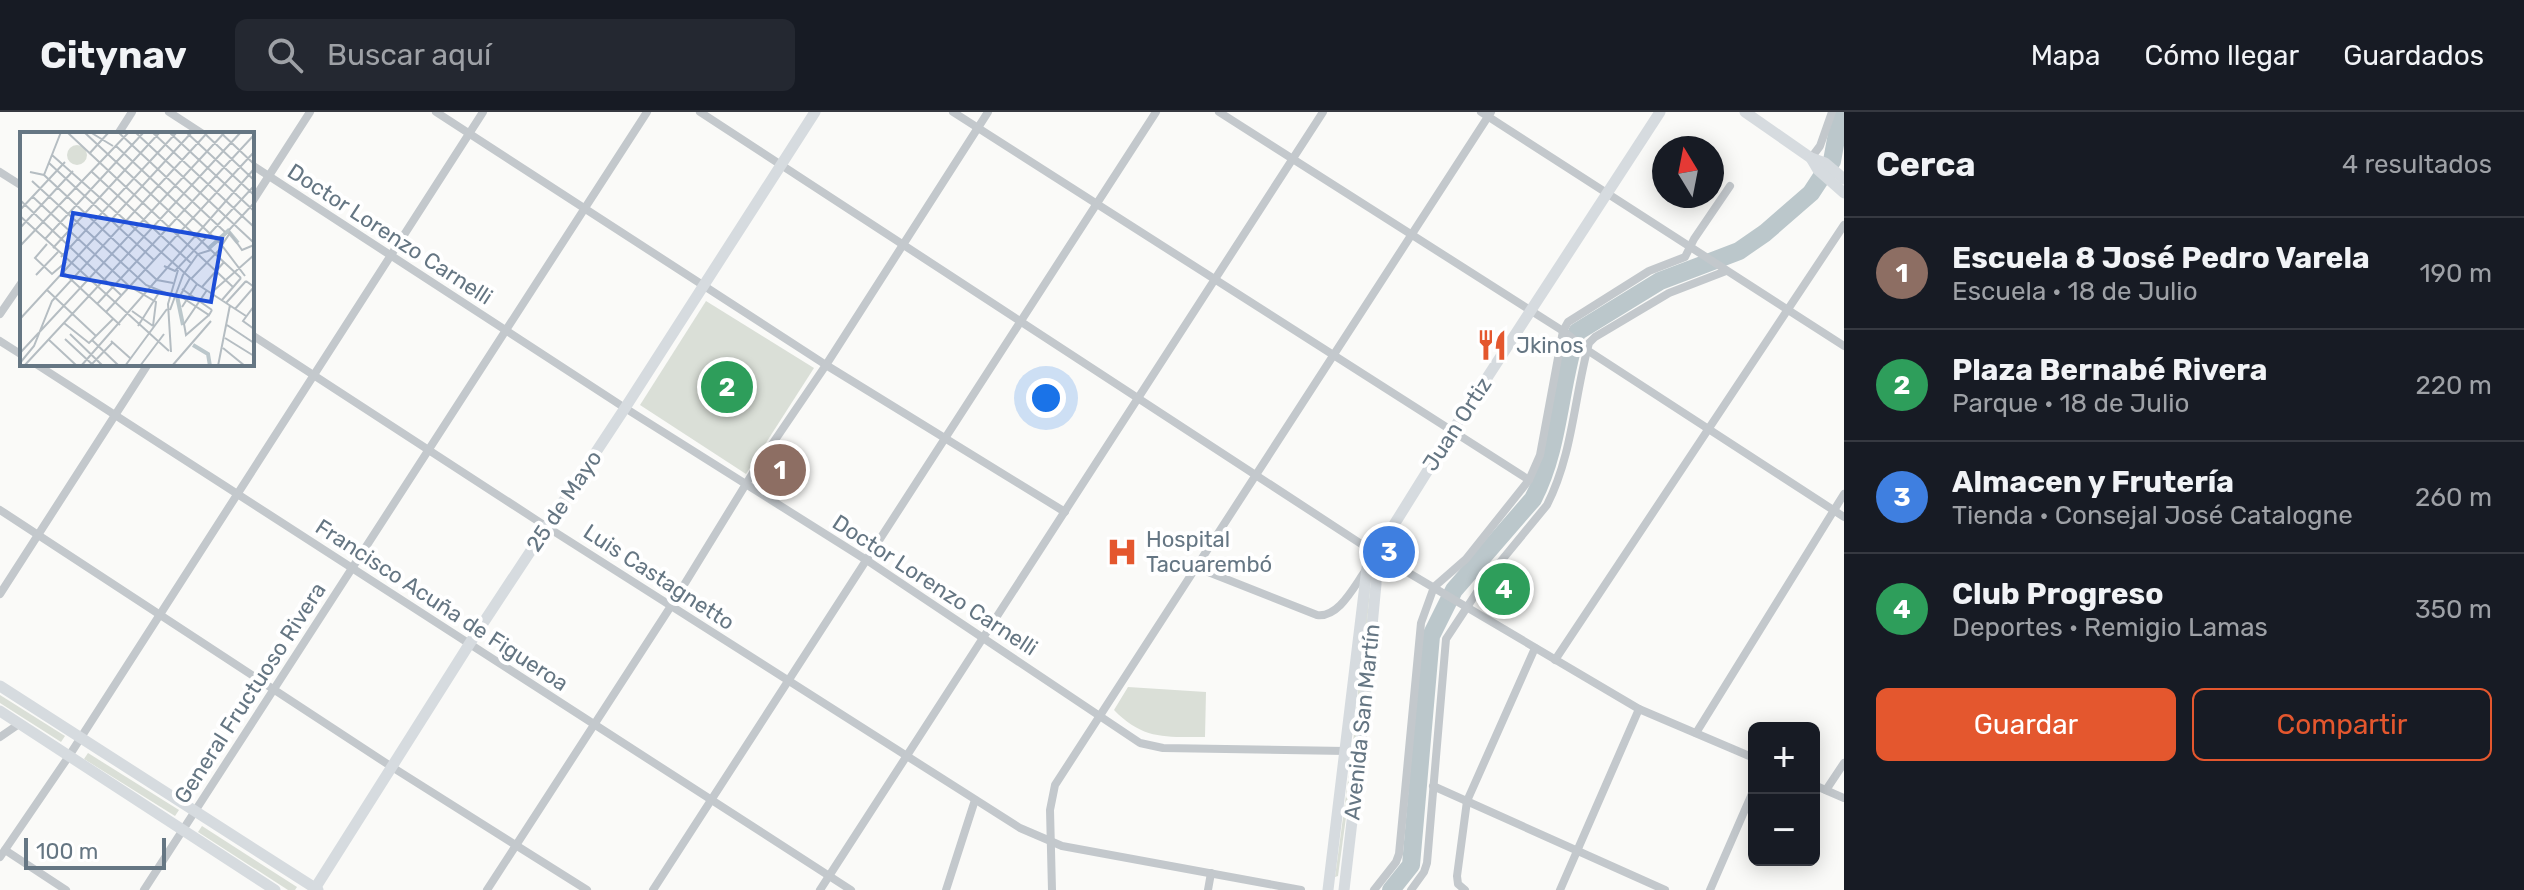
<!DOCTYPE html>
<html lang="es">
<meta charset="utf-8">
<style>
:root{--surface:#171b24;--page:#242831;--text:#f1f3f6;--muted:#9ea1a6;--line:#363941;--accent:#e4572e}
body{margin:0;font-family:Rubik,sans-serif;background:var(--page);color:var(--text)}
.controls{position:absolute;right:24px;bottom:24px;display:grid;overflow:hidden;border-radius:12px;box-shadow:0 4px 20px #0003}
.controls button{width:72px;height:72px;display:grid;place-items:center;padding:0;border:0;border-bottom:2px solid var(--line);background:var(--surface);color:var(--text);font:40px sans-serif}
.compass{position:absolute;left:1652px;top:24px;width:72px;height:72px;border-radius:50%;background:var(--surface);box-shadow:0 4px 20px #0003;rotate:350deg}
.scale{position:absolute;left:24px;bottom:20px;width:142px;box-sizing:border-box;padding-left:8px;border:4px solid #657683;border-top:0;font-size:22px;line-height:28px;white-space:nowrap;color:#657683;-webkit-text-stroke:6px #fff;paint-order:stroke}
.you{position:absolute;left:1046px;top:286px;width:28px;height:28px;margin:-20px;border:6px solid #fff;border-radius:50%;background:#1a73e8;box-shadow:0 0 0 12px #1a73e833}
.badge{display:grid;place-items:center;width:52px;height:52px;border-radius:50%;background:var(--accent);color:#fff;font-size:26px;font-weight:700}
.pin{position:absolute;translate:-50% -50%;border:4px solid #fff;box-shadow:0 2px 8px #0006}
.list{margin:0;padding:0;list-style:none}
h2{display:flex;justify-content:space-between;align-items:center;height:104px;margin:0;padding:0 32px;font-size:34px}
h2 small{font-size:26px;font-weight:400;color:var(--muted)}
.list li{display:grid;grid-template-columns:52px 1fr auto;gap:24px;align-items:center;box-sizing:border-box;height:112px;padding:0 32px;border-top:2px solid var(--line)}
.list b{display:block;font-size:30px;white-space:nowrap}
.list p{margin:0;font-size:26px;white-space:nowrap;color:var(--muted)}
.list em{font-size:26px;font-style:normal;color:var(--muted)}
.actions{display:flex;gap:16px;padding:24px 32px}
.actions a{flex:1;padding:18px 0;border:2px solid var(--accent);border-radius:12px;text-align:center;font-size:28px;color:var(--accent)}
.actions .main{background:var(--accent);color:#fff}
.icon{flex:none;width:44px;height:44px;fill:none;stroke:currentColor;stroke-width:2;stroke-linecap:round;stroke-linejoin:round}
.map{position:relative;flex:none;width:1844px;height:778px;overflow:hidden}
header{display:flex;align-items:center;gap:48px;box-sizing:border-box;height:112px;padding:0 40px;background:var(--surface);border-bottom:2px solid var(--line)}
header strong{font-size:38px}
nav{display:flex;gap:44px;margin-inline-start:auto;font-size:28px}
.search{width:560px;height:72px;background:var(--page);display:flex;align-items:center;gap:20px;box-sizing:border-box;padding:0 28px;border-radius:12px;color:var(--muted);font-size:30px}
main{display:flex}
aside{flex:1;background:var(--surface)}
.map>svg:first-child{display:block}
.green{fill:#dadfd7}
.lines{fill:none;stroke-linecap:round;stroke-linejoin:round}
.river{stroke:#bbc7cb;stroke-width:18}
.street{stroke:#c3c8cc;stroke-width:8}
.secondary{stroke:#d6dbdf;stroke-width:11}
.labels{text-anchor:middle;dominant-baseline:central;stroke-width:8;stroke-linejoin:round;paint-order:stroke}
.street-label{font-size:22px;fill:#657683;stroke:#fff}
.poi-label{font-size:22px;fill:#657683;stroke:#fff;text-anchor:start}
.inset-river{fill:none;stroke:#bbc7cb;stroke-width:4}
.inset-road{fill:none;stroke:#b5bdc2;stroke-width:2}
.view{fill:#1d4ed8;fill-opacity:0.15;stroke:#1d4ed8;stroke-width:4}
.inset-edge{fill:none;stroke:#657683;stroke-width:4}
</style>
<header>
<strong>Citynav</strong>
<div class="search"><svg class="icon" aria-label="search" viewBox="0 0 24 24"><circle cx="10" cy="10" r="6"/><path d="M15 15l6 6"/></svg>Buscar aquí</div>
<nav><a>Mapa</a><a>Cómo llegar</a><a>Guardados</a></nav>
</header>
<main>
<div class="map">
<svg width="1844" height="778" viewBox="0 0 1844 778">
<rect width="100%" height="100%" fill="#fafaf8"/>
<!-- green -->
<g class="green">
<polygon points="706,189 814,256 746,362 640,293"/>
<polygon points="1506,453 1526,467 1501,502 1482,488"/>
<polygon points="1368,478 1370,478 1356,632 1338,764 1335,765 1353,631"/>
<path d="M1128 575 1206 580 1205 625C1166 625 1143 628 1114 598Z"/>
<polygon points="0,583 65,624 61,630 0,591"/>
<polygon points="88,641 179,698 175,704 84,647"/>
<polygon points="202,714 297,775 295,778 288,778 198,720"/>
</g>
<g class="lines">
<!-- river -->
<path class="river" d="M1391 778 1411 753 1431 524 1454 478 1533 387C1560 335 1559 275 1577 220L1660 169 1739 139 1765 121 1811 81 1832 49 1841 0"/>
<!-- street -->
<g class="street">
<polyline points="169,0 203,22"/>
<polyline points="436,0 826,253 1065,400"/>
<polyline points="700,0 1375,441 1639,597 1754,646"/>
<polyline points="953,0 1529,368"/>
<polyline points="1219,0 1563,219 1587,238 1844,405"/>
<polyline points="1481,0 1844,234"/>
<polyline points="118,22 132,0"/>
<polyline points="1811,46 1820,34 1832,0"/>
<polyline points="252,53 625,296 868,449 1140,631 1163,636 1346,639"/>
<polyline points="0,60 22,74"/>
<polyline points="252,90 310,0"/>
<polyline points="0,202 22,170"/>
<polyline points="252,223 547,415 1020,716 1062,734 1301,778"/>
<polyline points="0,229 22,243"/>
<polyline points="36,252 851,778"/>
<polyline points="0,398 392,655 587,778"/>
<path d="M1198 456 1317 503C1339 506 1354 474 1366 458"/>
<polyline points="0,482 148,252"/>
<polyline points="1555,548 1844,113"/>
<polyline points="1696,621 1844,382"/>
<polyline points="0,625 19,612"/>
<polyline points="1814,673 1844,686"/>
<polyline points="1433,674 1665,778"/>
<polyline points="1826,678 1844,651"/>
<polyline points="5,738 66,778"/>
<polyline points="0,745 69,644 483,0"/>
<polyline points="144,778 647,0"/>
<polyline points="487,778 671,494 754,359 826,253 988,0"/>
<polyline points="653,778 1156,0"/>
<polyline points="820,778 1323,0"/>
<polyline points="946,778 975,688"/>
<polyline points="1052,778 1050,698 1055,673 1491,0"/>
<polyline points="1208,778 1211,761"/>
<polyline points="1374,778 1396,750 1399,742 1421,511 1434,475 1466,447 1529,368 1540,343 1563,219 1568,210 1649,159 1685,145 1694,127 1730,74"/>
<path d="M1411 778 1424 760 1427 751 1446 527 1483 471 1547 393C1573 342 1574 285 1589 231L1595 225 1669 181 1726 159"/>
<polyline points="1465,778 1458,772 1457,764 1467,689 1535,536"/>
<polyline points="1560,778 1639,597"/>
<polyline points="1710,778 1754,677"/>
</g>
<!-- secondary -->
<g class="secondary">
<polyline points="1745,0 1811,46 1825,51 1844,67"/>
<polyline points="1811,46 1818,58 1844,81"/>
<polyline points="0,574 318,778"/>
<polyline points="0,599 275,778"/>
<polyline points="314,778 470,531 625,296 815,0"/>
<polyline points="1328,778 1367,456 1453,318 1660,0"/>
<polyline points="1344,778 1360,640 1376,472 1375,444"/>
</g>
</g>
<!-- icons -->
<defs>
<symbol id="restaurant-bare" viewBox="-9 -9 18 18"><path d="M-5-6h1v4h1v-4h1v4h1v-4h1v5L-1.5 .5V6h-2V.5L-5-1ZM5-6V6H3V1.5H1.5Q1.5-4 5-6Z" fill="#e4572e" stroke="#fff" stroke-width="2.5" paint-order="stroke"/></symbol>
<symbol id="hospital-bare" viewBox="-9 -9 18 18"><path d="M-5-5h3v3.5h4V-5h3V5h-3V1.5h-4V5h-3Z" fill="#e4572e" stroke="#fff" stroke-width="2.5" paint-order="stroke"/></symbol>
</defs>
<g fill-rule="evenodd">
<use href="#restaurant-bare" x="1470" y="211" width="44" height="44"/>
<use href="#hospital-bare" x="1100" y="418" width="44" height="44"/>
</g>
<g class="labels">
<!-- street labels -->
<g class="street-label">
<text transform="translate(390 122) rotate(33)">Doctor Lorenzo Carnelli</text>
<text transform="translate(1457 312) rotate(-57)">Juan Ortiz</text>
<text transform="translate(564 389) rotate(-56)">25 de Mayo</text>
<text transform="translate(659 465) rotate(33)">Luis Castagnetto</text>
<text transform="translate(935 473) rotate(33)">Doctor Lorenzo Carnelli</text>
<text transform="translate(442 493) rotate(33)">Francisco Acuña de Figueroa</text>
<text transform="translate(250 581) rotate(-57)">General Fructuoso Rivera</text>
<text transform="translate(1362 610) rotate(-84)">Avenida San Martín</text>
</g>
<!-- poi labels -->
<g class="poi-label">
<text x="1516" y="233">Jkinos</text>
<text x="1146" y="427">Hospital<tspan x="1146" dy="25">Tacuarembó</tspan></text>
</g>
</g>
<!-- overview -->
<g transform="translate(20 20)">
<rect width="234" height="234" fill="#fafaf8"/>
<path d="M47 23a10 10 0 1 1 20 0a10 10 0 1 1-20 0Z" fill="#dadfd7"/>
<path class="inset-river" d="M188 117 208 99 218 111M157 164 163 193M173 213 188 222 190 234"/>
<path class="inset-road" d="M47 0 213 155M64 0 221 146M70 0 93 14M98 0 205 100M115 0 233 110M132 0 234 95M149 0 234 79M166 0 234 63M183 0 234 48M200 0 234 32M96 14 200 111 225 144M69 22 89 0M32 23 177 152 226 184M29 31 134 128M10 40 24 43 137 148 153 151M72 40 172 132M24 43 41 0M12 49 126 153 151 163M13 65 109 154 136 170 133 194M0 68 101 163M0 78 45 30M0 84 149 219M0 96 53 39M209 98 234 71M25 107 124 0M27 112 15 126 32 142 46 130M202 113 210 101 222 118 234 113M0 114 109 0M33 116 140 0M41 125 157 0M144 134 155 139 234 54M43 140 100 193M16 143 38 120M170 146 160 164 189 183 192 178M171 147 203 114M182 155 204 130M162 157 192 178M27 158 76 204M187 158 164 192 166 203 189 183M191 161 234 123M202 168 221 146M206 171 226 149M77 172 234 3M234 174 223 189 234 197M162 175 177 152M215 177 234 155 226 149M150 178 163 143 178 122 191 118M112 179 133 194M86 180 234 20M0 187 172 0M44 191 69 211 93 187M207 193 234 211M118 194 140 159M50 202 83 234M205 206 234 224M28 207 57 234M45 207 74 234M72 208 99 234M91 209 110 226M203 216 225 234M151 220 148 172 158 138M0 221 205 0M0 231 14 214 32 169 188 0M4 234 221 0M61 234 234 37M70 234 93 210M105 234 147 177M120 234 144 202M152 234 191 189M198 234 210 173"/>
<path class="view" d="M53 81 202 107 191 170 42 143Z"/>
<rect width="234" height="234" class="inset-edge"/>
</g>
</svg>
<div class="controls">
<button>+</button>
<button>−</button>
</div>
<svg class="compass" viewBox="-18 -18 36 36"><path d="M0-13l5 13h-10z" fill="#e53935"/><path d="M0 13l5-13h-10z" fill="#9ea1a6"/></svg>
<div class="scale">100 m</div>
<div class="you"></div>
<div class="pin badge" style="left:780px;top:358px;background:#8d6e63">1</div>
<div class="pin badge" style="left:727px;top:275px;background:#2e9e5b">2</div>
<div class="pin badge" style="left:1389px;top:440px;background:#3f7fe0">3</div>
<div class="pin badge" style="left:1504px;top:477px;background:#2e9e5b">4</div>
</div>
<aside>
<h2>Cerca<small>4 resultados</small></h2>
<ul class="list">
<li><span class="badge" style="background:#8d6e63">1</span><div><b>Escuela 8 José Pedro Varela</b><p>Escuela · 18 de Julio</p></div><em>190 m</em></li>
<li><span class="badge" style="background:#2e9e5b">2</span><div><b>Plaza Bernabé Rivera</b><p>Parque · 18 de Julio</p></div><em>220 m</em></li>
<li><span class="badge" style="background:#3f7fe0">3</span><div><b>Almacen y Frutería</b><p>Tienda · Consejal José Catalogne</p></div><em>260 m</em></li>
<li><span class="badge" style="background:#2e9e5b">4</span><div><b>Club Progreso</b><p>Deportes · Remigio Lamas</p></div><em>350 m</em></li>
</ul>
<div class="actions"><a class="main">Guardar</a><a>Compartir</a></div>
</aside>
</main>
